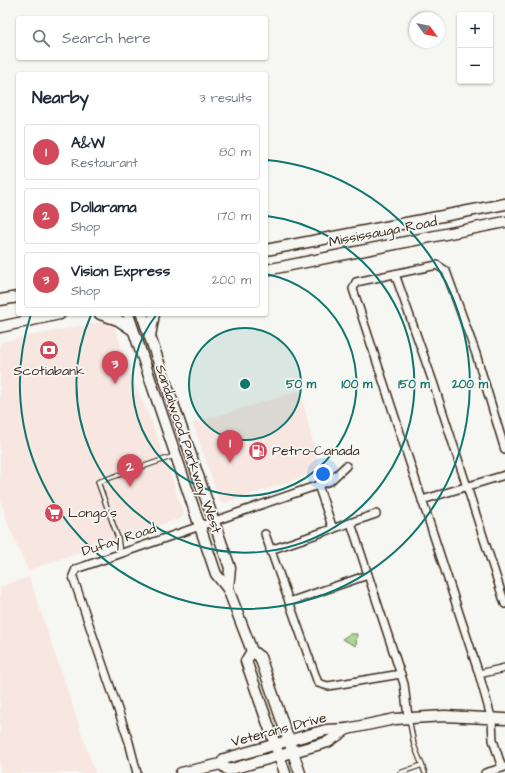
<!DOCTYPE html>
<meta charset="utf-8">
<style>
:root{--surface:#fff;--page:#f2f2f3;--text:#1f2937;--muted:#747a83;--line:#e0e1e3;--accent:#d1495b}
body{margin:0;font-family:"Architects Daughter",sans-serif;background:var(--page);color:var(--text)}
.controls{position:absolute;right:12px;top:12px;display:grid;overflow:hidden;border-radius:4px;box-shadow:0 1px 3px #0004}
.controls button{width:36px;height:36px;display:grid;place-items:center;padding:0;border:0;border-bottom:1px solid var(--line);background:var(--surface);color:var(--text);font:20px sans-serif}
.compass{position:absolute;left:409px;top:12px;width:36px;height:36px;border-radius:50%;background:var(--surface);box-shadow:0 1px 3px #0004;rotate:123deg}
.you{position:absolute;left:323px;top:474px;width:14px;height:14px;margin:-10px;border:3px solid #fff;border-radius:50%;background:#1a73e8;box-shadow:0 0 0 6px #1a73e833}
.badge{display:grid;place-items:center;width:26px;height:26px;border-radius:50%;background:var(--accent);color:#fff;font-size:13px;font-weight:700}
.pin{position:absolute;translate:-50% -33px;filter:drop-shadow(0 1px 2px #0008)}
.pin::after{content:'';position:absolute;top:21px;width:14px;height:12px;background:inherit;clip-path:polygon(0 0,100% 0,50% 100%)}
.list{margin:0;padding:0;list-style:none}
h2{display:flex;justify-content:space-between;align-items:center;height:52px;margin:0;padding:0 16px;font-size:17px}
h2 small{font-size:13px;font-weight:400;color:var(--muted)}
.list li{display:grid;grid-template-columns:26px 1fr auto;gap:12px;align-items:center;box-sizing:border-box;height:56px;margin:0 8px 8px;padding:0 8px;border:1px solid var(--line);border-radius:4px}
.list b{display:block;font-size:15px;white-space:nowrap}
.list p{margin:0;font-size:13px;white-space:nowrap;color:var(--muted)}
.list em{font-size:13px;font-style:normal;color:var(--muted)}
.icon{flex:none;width:22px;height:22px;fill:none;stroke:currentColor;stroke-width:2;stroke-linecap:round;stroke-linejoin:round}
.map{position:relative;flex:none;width:505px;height:773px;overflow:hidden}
.search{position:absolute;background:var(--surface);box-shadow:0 1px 3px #0004;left:16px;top:16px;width:252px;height:44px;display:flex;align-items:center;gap:10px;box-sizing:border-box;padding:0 14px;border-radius:4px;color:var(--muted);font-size:15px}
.panel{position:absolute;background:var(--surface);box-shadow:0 1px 3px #0004;left:16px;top:72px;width:252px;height:244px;border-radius:4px}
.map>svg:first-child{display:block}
.built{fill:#f8e6e0}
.green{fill:#add795;stroke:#74805a}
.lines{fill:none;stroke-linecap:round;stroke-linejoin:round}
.lane-casing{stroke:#3b2a1e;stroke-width:6}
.street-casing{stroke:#3b2a1e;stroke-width:10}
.secondary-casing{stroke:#3b2a1e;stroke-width:13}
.lane{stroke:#f6f6f2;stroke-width:3.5}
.street{stroke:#f6f6f2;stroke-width:7}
.secondary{stroke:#f6f6f2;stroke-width:10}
.ring{fill:none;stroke:#0f766e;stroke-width:2}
.labels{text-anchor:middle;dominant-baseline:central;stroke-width:3.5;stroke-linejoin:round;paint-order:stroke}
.street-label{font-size:14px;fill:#3b2a1e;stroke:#f6f6f2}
.poi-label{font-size:14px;fill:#3b2a1e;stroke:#f6f6f2;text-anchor:start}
.centre{fill:#0f766e;stroke:#f6f6f2;stroke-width:2}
.ring-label{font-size:12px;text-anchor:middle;font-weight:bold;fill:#0f766e;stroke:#f6f6f2;stroke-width:3.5;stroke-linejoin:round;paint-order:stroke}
</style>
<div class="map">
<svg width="505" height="773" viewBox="0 0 505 773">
<rect width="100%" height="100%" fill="#f6f6f2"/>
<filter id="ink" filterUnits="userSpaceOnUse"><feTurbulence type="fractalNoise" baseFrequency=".025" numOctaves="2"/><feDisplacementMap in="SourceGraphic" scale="8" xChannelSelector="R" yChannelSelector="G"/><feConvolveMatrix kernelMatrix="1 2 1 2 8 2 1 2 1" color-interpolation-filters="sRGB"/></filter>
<g filter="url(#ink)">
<!-- built -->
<g class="built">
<polygon points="112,320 132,378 153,425 184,515 181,518 28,570 10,529 0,498 0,342"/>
<polygon points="300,391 320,471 225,503 220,502 193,423"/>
<polygon points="29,577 95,773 0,773 0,587"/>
</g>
<!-- green -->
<polygon class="green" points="350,634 357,634 356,646 342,639"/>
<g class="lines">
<defs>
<g id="lane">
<polyline points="120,553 118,538 98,482 174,456"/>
<polyline points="422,765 425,773"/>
<polyline points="400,773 422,765 414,745 409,718"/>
</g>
<g id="street">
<polyline points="395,274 434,385 505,604"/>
<polyline points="318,485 333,529"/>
<polyline points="422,500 505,475"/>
<polyline points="351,523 404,684 408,717"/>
<polyline points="265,534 318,683 328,686 401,674"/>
<polyline points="270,550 376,514"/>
<polyline points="289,602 368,575"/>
<polyline points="479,674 505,668"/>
<polyline points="502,768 493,740 492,720 479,674 353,289 356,282 437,265 446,271 476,354 505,450"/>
<polyline points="137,773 129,742 74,580 73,576 76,569 330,481 346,466"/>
<polyline points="485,773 505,767"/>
</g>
<g id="secondary">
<polyline points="266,250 505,204"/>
<polyline points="266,270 505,222"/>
<polyline points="0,300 18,297"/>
<polyline points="100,314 118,320 133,330"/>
<polyline points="128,314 216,574 228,589 252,651 260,657 300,773"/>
<polyline points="142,314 230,568 228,589"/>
<polyline points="0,327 60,314"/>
<polyline points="150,336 154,314"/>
<polyline points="252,651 246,661 285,773"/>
<polyline points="221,764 228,770 328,742 347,729"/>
<polyline points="181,773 221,764 224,759 326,730 347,729 395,719 445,716 505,719"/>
</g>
</defs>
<!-- lane casing -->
<use href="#lane" class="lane-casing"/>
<!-- street casing -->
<use href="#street" class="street-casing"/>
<!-- secondary casing -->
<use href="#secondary" class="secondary-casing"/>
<!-- lane -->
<use href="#lane" class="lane"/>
<!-- street -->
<use href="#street" class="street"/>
<!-- secondary -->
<use href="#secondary" class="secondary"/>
</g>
</g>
<!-- distance rings -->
<circle cx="245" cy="384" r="56" fill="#0f766e" fill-opacity=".12"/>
<g class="ring">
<circle cx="245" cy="384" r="56"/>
<path d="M266 274A112 112 0 1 1 157 314"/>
<path d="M267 216A169 169 0 1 1 91 315"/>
<path d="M267 160A225 225 0 1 1 31 314"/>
</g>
<!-- icons -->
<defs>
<symbol id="bank-disc" viewBox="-11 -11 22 22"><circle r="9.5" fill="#d1495b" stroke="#f6f6f2"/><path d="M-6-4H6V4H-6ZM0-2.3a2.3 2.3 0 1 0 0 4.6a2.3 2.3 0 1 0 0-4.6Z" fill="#fff"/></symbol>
<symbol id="fuel-disc" viewBox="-11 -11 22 22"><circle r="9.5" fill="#d1495b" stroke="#f6f6f2"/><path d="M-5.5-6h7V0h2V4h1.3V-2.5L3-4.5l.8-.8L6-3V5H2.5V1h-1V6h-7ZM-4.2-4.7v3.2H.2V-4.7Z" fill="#fff"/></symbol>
<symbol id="supermarket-disc" viewBox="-11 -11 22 22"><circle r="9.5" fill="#d1495b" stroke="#f6f6f2"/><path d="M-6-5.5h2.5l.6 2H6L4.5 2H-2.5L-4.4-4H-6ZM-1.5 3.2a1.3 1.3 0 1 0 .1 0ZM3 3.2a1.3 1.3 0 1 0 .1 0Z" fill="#fff"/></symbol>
</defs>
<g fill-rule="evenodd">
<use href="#bank-disc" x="38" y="339" width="22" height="22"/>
<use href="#fuel-disc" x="247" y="440" width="22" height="22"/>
<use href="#supermarket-disc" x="43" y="502" width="22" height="22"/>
</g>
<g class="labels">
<!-- street labels -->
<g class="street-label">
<text transform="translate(383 232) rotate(-11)">Mississauga Road</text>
<text transform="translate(188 449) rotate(71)">Sandalwood Parkway West</text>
<text transform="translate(119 540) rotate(-18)">Dufay Road</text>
<text transform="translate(279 730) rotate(-15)">Veterans Drive</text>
</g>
<!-- poi labels -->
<g class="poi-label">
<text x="49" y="371" text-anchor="middle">Scotiabank</text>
<text x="272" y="451">Petro-Canada</text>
<text x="68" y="513">Longo's</text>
</g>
</g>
<circle cx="245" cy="384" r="6" class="centre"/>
<g class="ring-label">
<text x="301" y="388">50 m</text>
<text x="357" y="388">100 m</text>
<text x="414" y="388">150 m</text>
<text x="470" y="388">200 m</text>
</g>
</svg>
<div class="controls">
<button>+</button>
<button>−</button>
</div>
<svg class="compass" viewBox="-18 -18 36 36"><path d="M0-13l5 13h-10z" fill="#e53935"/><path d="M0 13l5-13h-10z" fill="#747a83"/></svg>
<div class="you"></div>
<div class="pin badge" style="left:230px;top:463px">1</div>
<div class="pin badge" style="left:130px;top:487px">2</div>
<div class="pin badge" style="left:115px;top:384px">3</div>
<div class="search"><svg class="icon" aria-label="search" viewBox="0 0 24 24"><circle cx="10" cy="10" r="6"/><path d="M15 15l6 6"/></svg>Search here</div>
<section class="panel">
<h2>Nearby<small>3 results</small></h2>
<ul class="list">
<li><span class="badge">1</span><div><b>A&amp;W</b><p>Restaurant</p></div><em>80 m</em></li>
<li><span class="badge">2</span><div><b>Dollarama</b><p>Shop</p></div><em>170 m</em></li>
<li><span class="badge">3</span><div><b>Vision Express</b><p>Shop</p></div><em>200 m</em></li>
</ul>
</section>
</div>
